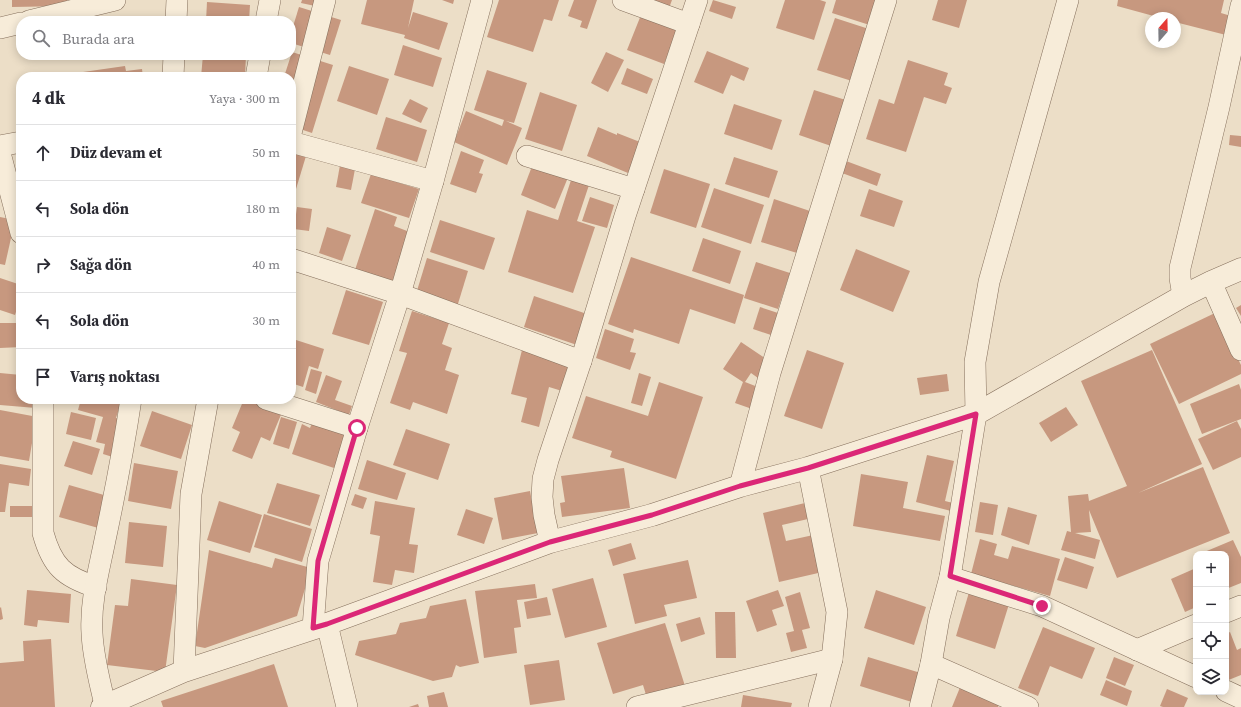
<!DOCTYPE html>
<html lang="tr">
<meta charset="utf-8">
<style>
:root{--surface:#fff;--page:#f7f7f7;--text:#2b2b33;--muted:#7c7c81;--line:#e1e1e2}
body{margin:0;font-family:"Source Serif 4",serif;background:var(--page);color:var(--text)}
.controls{position:absolute;right:12px;bottom:12px;display:grid;overflow:hidden;border-radius:8px;box-shadow:0 2px 10px #0003}
.controls button{width:36px;height:36px;display:grid;place-items:center;padding:0;border:0;border-bottom:1px solid var(--line);background:var(--surface);color:var(--text);font:20px sans-serif}
.compass{position:absolute;left:1145px;top:12px;width:36px;height:36px;border-radius:50%;background:var(--surface);box-shadow:0 2px 10px #0003;rotate:20deg}
.stop{position:absolute;width:12px;height:12px;margin:-9px;border:3px solid #db2777;border-radius:50%;background:#fff}
.stop.end{background:#db2777;border-color:#fff;box-shadow:0 1px 4px #0008}
.list{margin:0;padding:0;list-style:none}
h2{display:flex;justify-content:space-between;align-items:center;height:52px;margin:0;padding:0 16px;font-size:17px}
h2 small{font-size:13px;font-weight:400;color:var(--muted)}
.list li{display:grid;grid-template-columns:26px 1fr auto;gap:12px;align-items:center;box-sizing:border-box;height:56px;padding:0 16px;border-top:1px solid var(--line)}
.list b{display:block;font-size:15px;white-space:nowrap}
.list em{font-size:13px;font-style:normal;color:var(--muted)}
.icon{flex:none;width:22px;height:22px;fill:none;stroke:currentColor;stroke-width:2;stroke-linecap:round;stroke-linejoin:round}
.map{position:relative;flex:none;width:1241px;height:707px;overflow:hidden}
.search{position:absolute;background:var(--surface);box-shadow:0 2px 10px #0003;left:16px;top:16px;width:280px;height:44px;display:flex;align-items:center;gap:10px;box-sizing:border-box;padding:0 14px;border-radius:16px;color:var(--muted);font-size:15px}
.panel{position:absolute;background:var(--surface);box-shadow:0 2px 10px #0003;left:16px;top:72px;width:280px;height:332px;border-radius:16px}
.map>svg:first-child{display:block}
.building{fill:#c7987f}
.lines{fill:none;stroke-linecap:round;stroke-linejoin:round}
.minor-casing{stroke:#86705d;stroke-width:22}
.tertiary-casing{stroke:#86705d;stroke-width:23}
.minor{stroke:#f7ecd9;stroke-width:21}
.tertiary{stroke:#f7ecd9;stroke-width:22}
.route{stroke:#db2777;stroke-width:5}
</style>
<div class="map">
<svg width="1241" height="707" viewBox="0 0 1241 707">
<rect width="100%" height="100%" fill="#ecdec7"/>
<!-- building -->
<g class="building">
<polygon points="12,0 67,0 67,6 12,7"/>
<polygon points="302,0 322,0 320,7 301,3"/>
<polygon points="367,0 414,0 408,28 413,12 448,23 439,50 404,38 405,35 361,24"/>
<polygon points="442,0 454,0 453,4"/>
<polygon points="499,0 559,0 552,21 544,19 533,52 487,37"/>
<polygon points="574,0 597,0 587,29 580,27 582,21 568,16"/>
<polygon points="649,0 672,0 669,8"/>
<polygon points="713,0 736,7 732,19 709,11"/>
<polygon points="785,0 820,0 826,2 814,40 776,28"/>
<polygon points="836,0 888,0 879,28 832,13"/>
<polygon points="938,0 967,0 959,28 932,20"/>
<polygon points="1118,0 1224,0 1221,13 1231,16 1226,35 1175,22 1175,18 1161,18 1117,6"/>
<polygon points="207,2 250,5 249,21 206,21"/>
<polygon points="299,7 341,20 330,55 291,43 291,33"/>
<polygon points="641,15 678,29 664,64 627,50"/>
<polygon points="835,18 872,30 855,82 817,70"/>
<polygon points="403,45 442,58 433,87 394,75"/>
<polygon points="707,51 749,68 744,81 731,75 723,94 694,82"/>
<polygon points="292,52 333,65 312,133 291,126 291,77 284,77"/>
<polygon points="606,52 624,60 608,92 591,83"/>
<polygon points="203,55 246,55 245,77 201,77"/>
<polygon points="908,60 948,73 944,85 952,88 946,104 924,97 906,152 866,139 879,99 894,104"/>
<polygon points="125,66 126,71 142,69 143,77 84,77 83,72"/>
<polygon points="349,66 389,79 377,115 337,101"/>
<polygon points="627,68 653,79 647,94 621,84"/>
<polygon points="487,70 527,83 514,123 506,121 522,128 507,165 454,142 466,111 502,126 504,120 474,110"/>
<polygon points="814,90 852,102 837,148 799,135"/>
<polygon points="540,92 577,105 562,151 525,139"/>
<polygon points="410,99 428,108 421,123 402,114"/>
<polygon points="734,104 782,120 772,150 724,134"/>
<polygon points="386,117 427,130 417,162 376,149"/>
<polygon points="598,127 617,135 617,133 640,142 628,173 587,156"/>
<polygon points="1230,135 1241,136 1241,147 1229,145"/>
<polygon points="291,151 306,156 296,189 291,187"/>
<polygon points="461,151 484,160 479,173 483,174 476,193 450,184"/>
<polygon points="734,157 778,171 769,198 725,184"/>
<polygon points="341,160 356,164 351,190 336,187"/>
<polygon points="534,161 569,175 555,209 521,195"/>
<polygon points="846,161 881,174 877,186 842,173"/>
<polygon points="664,169 710,184 696,228 650,213"/>
<polygon points="371,174 419,189 409,218 361,203"/>
<polygon points="572,177 590,182 577,221 595,227 573,293 508,272 527,210 558,220"/>
<polygon points="714,188 764,205 751,244 701,227"/>
<polygon points="869,189 903,201 894,227 860,216"/>
<polygon points="590,197 614,205 607,228 582,221"/>
<polygon points="774,199 810,211 797,253 761,242"/>
<polygon points="297,207 312,209 309,231 294,229"/>
<polygon points="375,209 397,217 394,226 415,234 398,284 355,270"/>
<polygon points="0,217 15,220 5,265 0,264"/>
<polygon points="440,220 495,238 484,270 430,252"/>
<polygon points="327,227 351,235 342,261 319,253"/>
<polygon points="703,238 741,251 730,284 692,271"/>
<polygon points="856,249 910,271 893,312 840,290"/>
<polygon points="631,257 744,295 735,324 690,309 679,344 634,329 633,333 608,324"/>
<polygon points="427,258 468,271 457,307 416,294"/>
<polygon points="756,262 790,273 778,309 744,298"/>
<polygon points="0,278 21,285 21,296 15,315 0,310"/>
<polygon points="346,290 383,302 369,345 332,334"/>
<polygon points="534,296 587,314 577,345 524,327"/>
<polygon points="1241,305 1241,316 1236,308"/>
<polygon points="760,307 778,313 771,335 753,329"/>
<polygon points="412,311 449,323 442,344 452,348 445,370 459,375 447,414 413,402 410,410 390,403 407,353 399,351"/>
<polygon points="1215,313 1241,365 1241,374 1179,404 1150,344"/>
<polygon points="0,323 21,323 21,347 0,348"/>
<polygon points="605,329 634,339 630,352 636,353 630,370 596,358"/>
<polygon points="296,340 324,349 318,369 309,366 303,387 291,383 291,357"/>
<polygon points="741,342 769,361 758,378 751,373 745,382 763,389 755,410 735,403 743,382 723,369"/>
<polygon points="522,350 569,362 562,391 549,387 539,427 521,422 527,398 511,394"/>
<polygon points="807,350 844,363 822,429 784,416"/>
<polygon points="1152,350 1202,464 1138,493 1203,467 1230,533 1117,578 1089,510 1091,532 1075,533 1100,540 1095,559 1061,550 1067,531 1071,532 1068,496 1088,494 1089,501 1127,486 1081,381"/>
<polygon points="311,369 322,372 316,394 305,390"/>
<polygon points="0,373 21,375 21,399 37,399 36,408 0,405"/>
<polygon points="639,373 651,377 642,406 631,403"/>
<polygon points="947,374 949,391 920,395 917,378"/>
<polygon points="326,375 342,381 335,400 352,406 349,415 316,402"/>
<polygon points="659,382 703,397 676,479 610,457 612,451 572,438 586,396 648,416"/>
<polygon points="1239,384 1241,390 1241,419 1202,434 1190,404"/>
<polygon points="81,399 122,399 116,418 127,421 116,458 103,454 105,444 96,442 103,417 78,410"/>
<polygon points="244,399 255,399 283,410 270,441 261,437 252,459 232,451 240,432 232,428"/>
<polygon points="1066,407 1078,425 1051,442 1039,423"/>
<polygon points="0,410 43,418 33,437 29,461 0,456"/>
<polygon points="152,411 192,425 181,459 140,446"/>
<polygon points="71,412 96,418 91,440 66,434"/>
<polygon points="281,417 297,422 289,449 273,444"/>
<polygon points="1237,421 1241,429 1241,457 1213,470 1198,439"/>
<polygon points="312,423 349,436 337,469 292,454 302,424 310,428"/>
<polygon points="406,429 450,444 438,480 393,465"/>
<polygon points="73,441 100,449 92,475 64,466"/>
<polygon points="927,455 954,461 945,501 957,504 955,512 916,502"/>
<polygon points="367,460 406,473 397,500 358,489"/>
<polygon points="134,463 178,471 171,509 128,501"/>
<polygon points="0,464 31,469 29,486 9,483 5,512 0,512"/>
<polygon points="624,468 630,508 562,517 560,503 565,502 561,476"/>
<polygon points="861,474 908,482 903,508 945,516 940,541 853,526"/>
<polygon points="277,483 320,495 310,526 267,513"/>
<polygon points="69,485 111,497 102,529 59,517"/>
<polygon points="530,491 538,533 502,540 494,498"/>
<polygon points="355,494 367,498 363,509 351,505"/>
<polygon points="219,501 262,515 250,553 207,540"/>
<polygon points="375,501 415,508 409,544 418,545 414,573 395,570 392,585 373,582 380,536 370,534"/>
<polygon points="980,502 998,505 993,535 975,532"/>
<polygon points="805,503 808,519 782,525 786,541 818,534 827,571 779,582 763,513"/>
<rect x="10" y="506" width="22" height="11"/>
<polygon points="1008,507 1037,515 1029,545 1001,535"/>
<polygon points="466,509 493,518 484,544 457,535"/>
<polygon points="264,514 312,529 302,562 254,547"/>
<polygon points="129,522 167,526 163,567 125,563"/>
<polygon points="980,539 997,544 994,555 1008,559 1012,546 1060,559 1050,596 971,574"/>
<polygon points="1233,540 1241,557 1241,583 1226,589 1226,554 1203,554 1202,553"/>
<polygon points="631,543 636,559 613,566 608,550"/>
<polygon points="209,550 272,568 275,558 311,568 297,616 205,648 195,646"/>
<polygon points="1065,557 1094,567 1087,589 1057,580"/>
<polygon points="688,560 697,598 664,605 667,616 635,624 623,574"/>
<polygon points="1196,568 1196,607 1185,612 1171,579"/>
<polygon points="593,578 607,627 565,638 552,589"/>
<polygon points="131,579 177,585 165,672 107,665 115,605 128,606"/>
<polygon points="535,584 537,598 517,600 521,627 514,628 517,653 484,658 475,591"/>
<polygon points="970,589 1010,601 995,649 956,636"/>
<polygon points="27,590 71,594 69,623 38,620 37,627 24,625"/>
<polygon points="778,590 784,606 772,610 777,625 757,632 746,601"/>
<polygon points="876,590 926,607 914,645 864,628"/>
<polygon points="800,592 810,628 802,630 807,648 791,652 786,633 794,631 785,597"/>
<polygon points="547,597 551,615 527,619 524,602"/>
<polygon points="466,599 479,663 460,667 456,665 452,677 433,681 355,655 359,641 396,634 400,623 426,618 430,606"/>
<polygon points="1,607 3,619 0,620 0,608"/>
<polygon points="715,612 735,612 736,658 716,658"/>
<polygon points="700,617 705,634 681,642 676,624"/>
<polygon points="665,623 685,686 647,698 643,685 613,694 597,643"/>
<polygon points="1043,627 1095,648 1082,679 1050,666 1038,696 1018,688"/>
<polygon points="1230,632 1237,650 1241,648 1241,675 1226,681 1226,634"/>
<polygon points="51,639 55,707 0,707 0,663 24,661 23,641"/>
<polygon points="868,657 924,674 915,703 860,686"/>
<polygon points="1114,657 1134,665 1125,686 1106,678"/>
<polygon points="559,660 565,700 530,705 524,665"/>
<polygon points="274,664 288,707 163,707 161,701"/>
<polygon points="1106,680 1132,691 1127,706 1100,695"/>
<polygon points="961,685 1001,701 998,707 952,707"/>
<polygon points="1167,689 1188,698 1184,707 1163,707 1160,706"/>
<polygon points="444,692 448,707 429,707 427,696"/>
<polygon points="743,695 792,703 791,707 741,707"/>
<polygon points="418,704 419,707 409,707"/>
</g>
<g class="lines">
<defs>
<g id="minor">
<polyline points="623,0 689,24"/>
<polyline points="29,21 115,0"/>
<polyline points="176,21 177,0"/>
<polyline points="266,21 270,0"/>
<polyline points="0,28 21,23"/>
<polyline points="173,77 174,55"/>
<polyline points="256,77 260,55"/>
<polyline points="291,133 325,0"/>
<polyline points="291,142 433,181"/>
<polyline points="0,146 21,142"/>
<polyline points="0,153 21,233"/>
<polyline points="527,156 634,189"/>
<polyline points="291,259 400,294 581,361"/>
<polyline points="1211,282 1241,350"/>
<polyline points="1183,296 1180,278 1180,268 1219,107 1241,6"/>
<path d="M43 399V533C52 566 64 577 96 587"/>
<polyline points="266,399 357,428"/>
<polyline points="808,468 837,612 832,659 819,707"/>
<polyline points="740,486 770,373 886,0"/>
<polyline points="550,542 544,515 542,497 543,479 548,460 581,361 625,216 697,0"/>
<polyline points="950,577 1042,606 1196,677"/>
<polyline points="1226,612 1241,606"/>
<polyline points="327,624 347,707"/>
<polyline points="313,628 318,561 357,428 400,294 433,181 482,0"/>
<polyline points="1137,650 1196,625"/>
<polyline points="931,664 1028,707"/>
<polyline points="184,671 191,494 208,399"/>
<polyline points="1226,691 1241,698"/>
<path d="M105 705C100 682 93 658 92 633 90 602 99 570 105 540 115 493 124 446 131 399"/>
<polyline points="637,707 832,659"/>
<polyline points="920,707 931,664 939,618 950,577 976,414 975,362 989,282 1068,0"/>
</g>
<polyline id="tertiary" points="102,707 184,671 327,624 550,542 652,515 740,486 808,468 976,414 1183,296 1211,282 1241,269"/>
</defs>
<!-- minor casing -->
<use href="#minor" class="minor-casing"/>
<!-- tertiary casing -->
<use href="#tertiary" class="tertiary-casing"/>
<!-- minor -->
<use href="#minor" class="minor"/>
<!-- tertiary -->
<use href="#tertiary" class="tertiary"/>
</g>
<g class="lines">
<!-- route -->
<polyline class="route" points="357,428 318,561 313,628 327,624 550,542 652,515 740,486 808,468 976,414 950,576 1042,606"/>
</g>
</svg>
<div class="controls">
<button>+</button>
<button>−</button>
<button><svg class="icon" aria-label="locate" viewBox="0 0 24 24"><circle cx="12" cy="12" r="6"/><path d="M12 2v4M12 18v4M2 12h4M18 12h4"/></svg></button>
<button><svg class="icon" aria-label="layers" viewBox="0 0 24 24"><path d="M12 4l9 5-9 5-9-5zM3 14l9 5 9-5"/></svg></button>
</div>
<svg class="compass" viewBox="-18 -18 36 36"><path d="M0-13l5 13h-10z" fill="#e53935"/><path d="M0 13l5-13h-10z" fill="#7c7c81"/></svg>
<div class="stop" style="left:357px;top:428px"></div>
<div class="stop end" style="left:1042px;top:606px"></div>
<div class="search"><svg class="icon" aria-label="search" viewBox="0 0 24 24"><circle cx="10" cy="10" r="6"/><path d="M15 15l6 6"/></svg>Burada ara</div>
<section class="panel">
<h2>4 dk<small>Yaya · 300 m</small></h2>
<ul class="list">
<li><svg class="icon" aria-label="ahead" viewBox="0 0 24 24"><path d="M12 20V5M6 11l6-6 6 6"/></svg><div><b>Düz devam et</b></div><em>50 m</em></li>
<li><svg class="icon" aria-label="left" viewBox="0 0 24 24"><path d="M17 20v-9H6M10 6l-5 5 5 5"/></svg><div><b>Sola dön</b></div><em>180 m</em></li>
<li><svg class="icon" aria-label="right" viewBox="0 0 24 24"><path d="M7 20v-9h11M14 6l5 5-5 5"/></svg><div><b>Sağa dön</b></div><em>40 m</em></li>
<li><svg class="icon" aria-label="left" viewBox="0 0 24 24"><path d="M17 20v-9H6M10 6l-5 5 5 5"/></svg><div><b>Sola dön</b></div><em>30 m</em></li>
<li><svg class="icon" aria-label="arrive" viewBox="0 0 24 24"><path d="M6 21V4h12l-3 4 3 4H6"/></svg><div><b>Varış noktası</b></div></li>
</ul>
</section>
</div>
